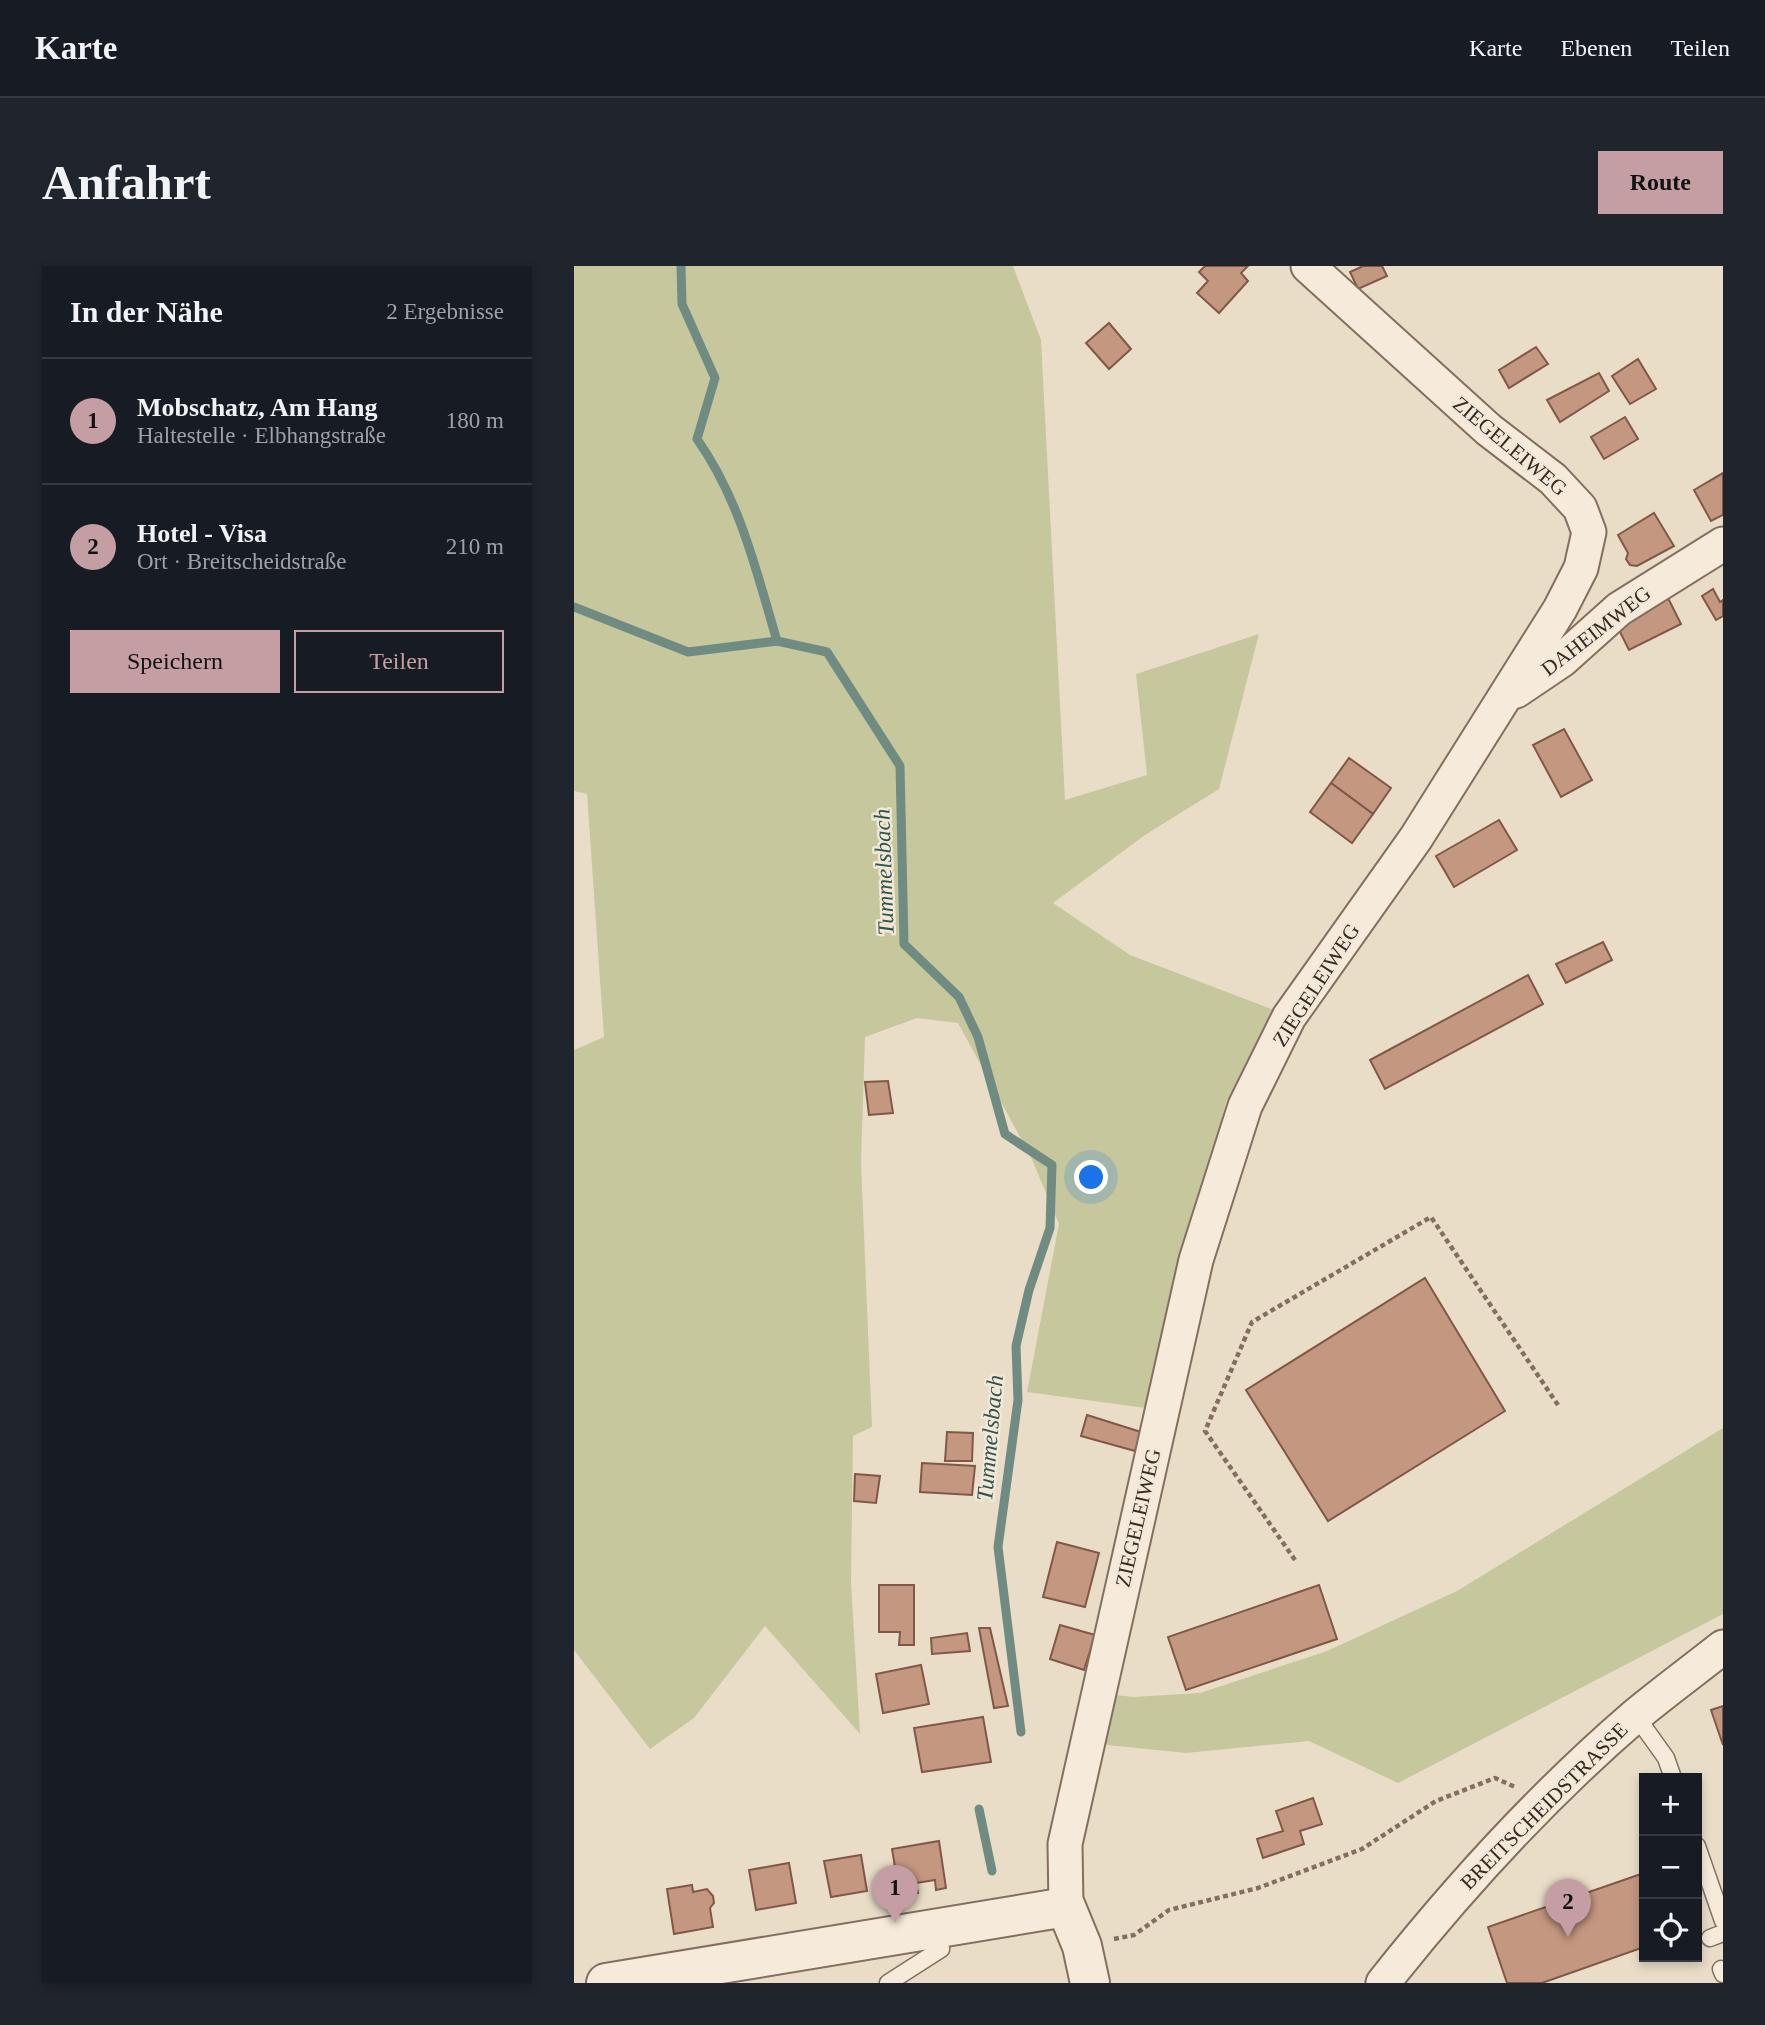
<!DOCTYPE html>
<html lang="de">
<meta charset="utf-8">
<style>
:root{--surface:#171b24;--page:#20242c;--text:#f1f3f6;--muted:#9ea1a6;--line:#363941;--accent:#c49ea3}
body{margin:0;font-family:"Times New Roman",serif;background:var(--page);color:var(--text)}
.controls{position:absolute;right:21px;bottom:21px;display:grid;overflow:hidden;border-radius:0px;box-shadow:0 4px 10px #0003}
.controls button{width:63px;height:63px;display:grid;place-items:center;padding:0;border:0;border-bottom:2px solid var(--line);background:var(--surface);color:var(--text);font:35px sans-serif}
.you{position:absolute;left:518px;top:912px;width:24px;height:24px;margin:-18px;border:5px solid #fff;border-radius:50%;background:#1a73e8;box-shadow:0 0 0 10px #1a73e833}
.badge{display:grid;place-items:center;width:46px;height:46px;border-radius:50%;background:var(--accent);color:#111;font-size:23px;font-weight:700}
.pin{position:absolute;translate:-50% -58px;filter:drop-shadow(0 2px 4px #0008)}
.pin::after{content:'';position:absolute;top:37px;width:24px;height:21px;background:inherit;clip-path:polygon(0 0,100% 0,50% 100%)}
.list{margin:0;padding:0;list-style:none}
h2{display:flex;justify-content:space-between;align-items:center;height:91px;margin:0;padding:0 28px;font-size:30px}
h2 small{font-size:23px;font-weight:400;color:var(--muted)}
.list li{display:grid;grid-template-columns:46px 1fr auto;gap:21px;align-items:center;box-sizing:border-box;height:126px;padding:0 28px;border-top:2px solid var(--line)}
.list b{display:block;font-size:26px;white-space:nowrap}
.list p{margin:0;font-size:23px;white-space:nowrap;color:var(--muted)}
.list em{font-size:23px;font-style:normal;color:var(--muted)}
.actions{display:flex;gap:14px;padding:21px 28px}
.actions a{flex:1;padding:16px 0;border:2px solid var(--accent);border-radius:0px;text-align:center;font-size:24px;color:var(--accent)}
.actions .main{background:var(--accent);color:#111}
.icon{flex:none;width:38px;height:38px;fill:none;stroke:currentColor;stroke-width:2;stroke-linecap:round;stroke-linejoin:round}
.map{position:relative;flex:none;width:1149px;height:1717px;overflow:hidden;border-radius:0px}
header{display:flex;align-items:center;gap:42px;box-sizing:border-box;height:98px;padding:0 35px;background:var(--surface);border-bottom:2px solid var(--line)}
header strong{font-size:33px}
nav{display:flex;gap:38px;margin-inline-start:auto;font-size:24px}
.intro{display:flex;align-items:center;justify-content:space-between;box-sizing:border-box;height:168px;padding:0 42px}
h1{margin:0;font-size:49px}
.button{padding:18px 32px;border-radius:0px;background:var(--accent);color:#111;font-size:24px;font-weight:700}
main{display:flex;gap:42px;padding:0 42px}
aside{flex:1;background:var(--surface);border-radius:0px;box-shadow:0 4px 10px #0003}
.map>svg:first-child{display:block}
.green{fill:#c6c79d}
.lines{fill:none;stroke-linecap:round;stroke-linejoin:round}
.stream{stroke:#708c82;stroke-width:9}
.building{fill:#c49781;stroke:#815847;stroke-width:2}
.service-casing{stroke:#846f5f;stroke-width:19}
.minor-casing{stroke:#846f5f;stroke-width:37}
.tertiary-casing{stroke:#846f5f;stroke-width:42}
.path{stroke:#846f5f;stroke-width:4.5;stroke-dasharray:5 3.5;stroke-linecap:butt}
.service{stroke:#f6ebda;stroke-width:16}
.minor{stroke:#f6ebda;stroke-width:33}
.tertiary{stroke:#f6ebda;stroke-width:38}
.labels{text-anchor:middle;dominant-baseline:central;stroke-width:5;stroke-linejoin:round;paint-order:stroke}
.street-label{font-size:21px;fill:#362921;stroke:#f2e8d7}
.water-label{font-size:23px;font-style:italic;fill:#32544f;stroke:#f2e8d7}
</style>
<header>
<strong>Karte</strong>
<nav><a>Karte</a><a>Ebenen</a><a>Teilen</a></nav>
</header>
<div class="intro"><h1>Anfahrt</h1><a class="button">Route</a></div>
<main>
<aside>
<h2>In der Nähe<small>2 Ergebnisse</small></h2>
<ul class="list">
<li><span class="badge">1</span><div><b>Mobschatz, Am Hang</b><p>Haltestelle · Elbhangstraße</p></div><em>180 m</em></li>
<li><span class="badge">2</span><div><b>Hotel - Visa</b><p>Ort · Breitscheidstraße</p></div><em>210 m</em></li>
</ul>
<div class="actions"><a class="main">Speichern</a><a>Teilen</a></div>
</aside>
<div class="map">
<svg width="1149" height="1717" viewBox="0 0 1149 1717">
<rect width="100%" height="100%" fill="#eaddc8"/>
<!-- green -->
<g class="green">
<polygon points="0,0 439,0 467,74 491,534 573,509 562,408 685,368 645,523 571,569 479,637 556,689 700,744 652,836 579,1143 453,1126 485,958 457,891 384,757 343,752 291,771 287,896 298,1161 279,1170 277,1316 286,1468 191,1360 120,1452 76,1483 0,1384 0,784 30,771 13,528 0,525"/>
<polygon points="1149,1162 1149,1348 824,1517 735,1475 612,1487 514,1477 525,1427 559,1431 626,1427 753,1385 883,1325"/>
</g>
<g class="lines">
<!-- stream -->
<g class="stream">
<path d="M107 0 108 38 141 112 123 173C166 234 182 304 203 375"/>
<polyline points="0,341 114,386 203,375 253,386 326,500 330,678 385,731 404,771 431,868 478,899 476,962 455,1024 442,1080 444,1134 424,1281 447,1466"/>
<polyline points="405,1543 418,1605"/>
</g>
</g>
<!-- building -->
<g class="building">
<polygon points="631,0 674,0 667,7 674,15 645,47 623,27 634,15 625,6"/>
<polygon points="789,0 808,0 813,10 784,23 776,6"/>
<polygon points="535,57 557,83 535,103 512,77"/>
<polygon points="962,81 974,98 935,122 925,104"/>
<polygon points="1064,93 1082,123 1056,138 1038,110"/>
<polygon points="1025,107 1035,125 986,156 973,134"/>
<polygon points="1051,151 1064,173 1030,193 1017,171"/>
<polygon points="1149,207 1149,249 1137,255 1120,224"/>
<polygon points="1080,247 1100,280 1063,300 1056,299 1052,293 1054,287 1044,269"/>
<polygon points="1139,323 1146,336 1149,334 1149,350 1142,354 1128,330"/>
<polygon points="1090,324 1107,358 1055,384 1044,362 1073,346 1068,336"/>
<polygon points="990,463 1018,514 987,531 959,479"/>
<polygon points="775,492 817,522 799,548 757,517"/>
<polygon points="757,517 799,548 778,577 736,546"/>
<polygon points="925,554 943,584 880,621 862,590"/>
<polygon points="1029,676 1038,694 992,717 982,698"/>
<polygon points="954,709 969,738 811,823 796,794"/>
<polygon points="314,815 319,847 295,849 291,816"/>
<polygon points="851,1012 931,1145 754,1255 672,1124"/>
<polygon points="513,1149 567,1166 561,1185 507,1170"/>
<polygon points="373,1166 399,1167 398,1195 371,1195"/>
<polygon points="348,1197 401,1200 398,1229 346,1226"/>
<polygon points="281,1208 306,1210 302,1237 280,1235"/>
<polygon points="483,1276 525,1287 511,1341 469,1331"/>
<polygon points="305,1319 340,1319 340,1379 325,1379 326,1366 305,1366"/>
<polygon points="745,1319 763,1373 612,1424 594,1371"/>
<polygon points="486,1359 521,1369 510,1404 476,1393"/>
<polygon points="405,1362 416,1362 434,1440 420,1442"/>
<polygon points="393,1367 396,1385 358,1388 357,1372"/>
<polygon points="347,1399 355,1438 309,1447 302,1408"/>
<polygon points="1149,1440 1149,1479 1137,1444"/>
<polygon points="409,1451 417,1496 348,1506 340,1462"/>
<polygon points="739,1532 748,1558 726,1565 730,1578 689,1592 683,1573 709,1565 702,1545"/>
<polygon points="365,1575 372,1622 362,1624 361,1614 342,1617 344,1627 326,1630 318,1583"/>
<polygon points="287,1589 293,1625 257,1631 250,1595"/>
<polygon points="215,1597 222,1637 182,1644 175,1604"/>
<polygon points="1070,1607 1070,1681 968,1717 933,1717 914,1661"/>
<polygon points="118,1619 119,1626 133,1623 139,1630 140,1637 136,1642 139,1661 100,1668 93,1623"/>
</g>
<g class="lines">
<defs>
<g id="service">
<polyline points="1062,1450 1092,1492 1099,1512"/>
<polyline points="1123,1580 1149,1655"/>
<polyline points="1136,1672 1149,1667"/>
<polyline points="1147,1703 1149,1708"/>
<polyline points="314,1717 367,1683 365,1663"/>
</g>
<g id="minor">
<polyline points="942,425 988,394 1045,343 1149,278"/>
<polyline points="492,1641 491,1578 622,994 671,840 715,751 842,572 986,343 1007,302 1015,266 1006,242 979,213 915,164 734,0"/>
<path d="M809 1717C885 1621 968 1530 1061 1450 1090 1426 1120 1404 1149 1381"/>
</g>
<polyline id="tertiary" points="32,1717 492,1641 508,1680 516,1717"/>
</defs>
<!-- service casing -->
<use href="#service" class="service-casing"/>
<!-- minor casing -->
<use href="#minor" class="minor-casing"/>
<!-- tertiary casing -->
<use href="#tertiary" class="tertiary-casing"/>
<!-- path -->
<g class="path">
<polyline points="721,1294 631,1165 678,1056 857,951 986,1142"/>
<polyline points="540,1673 560,1669 595,1644 684,1622 788,1583 862,1535 921,1512 941,1521"/>
</g>
<!-- service -->
<use href="#service" class="service"/>
<!-- minor -->
<use href="#minor" class="minor"/>
<!-- tertiary -->
<use href="#tertiary" class="tertiary"/>
</g>
<g class="labels">
<!-- street labels -->
<g class="street-label">
<text transform="translate(936 180) rotate(40)">ZIEGELEIWEG</text>
<text transform="translate(1022 365) rotate(-38)">DAHEIMWEG</text>
<text transform="translate(742 719) rotate(-57)">ZIEGELEIWEG</text>
<text transform="translate(564 1252) rotate(-77)">ZIEGELEIWEG</text>
<text transform="translate(970 1540) rotate(-45)">BREITSCHEIDSTRASSE</text>
</g>
<!-- water labels -->
<g class="water-label">
<text transform="translate(310 606) rotate(-92)">Tummelsbach</text>
<text transform="translate(416 1172) rotate(-85)">Tummelsbach</text>
</g>
</g>
</svg>
<div class="controls">
<button>+</button>
<button>−</button>
<button><svg class="icon" aria-label="locate" viewBox="0 0 24 24"><circle cx="12" cy="12" r="6"/><path d="M12 2v4M12 18v4M2 12h4M18 12h4"/></svg></button>
</div>
<div class="you"></div>
<div class="pin badge" style="left:321px;top:1657px">1</div>
<div class="pin badge" style="left:994px;top:1671px">2</div>
</div>
</main>
